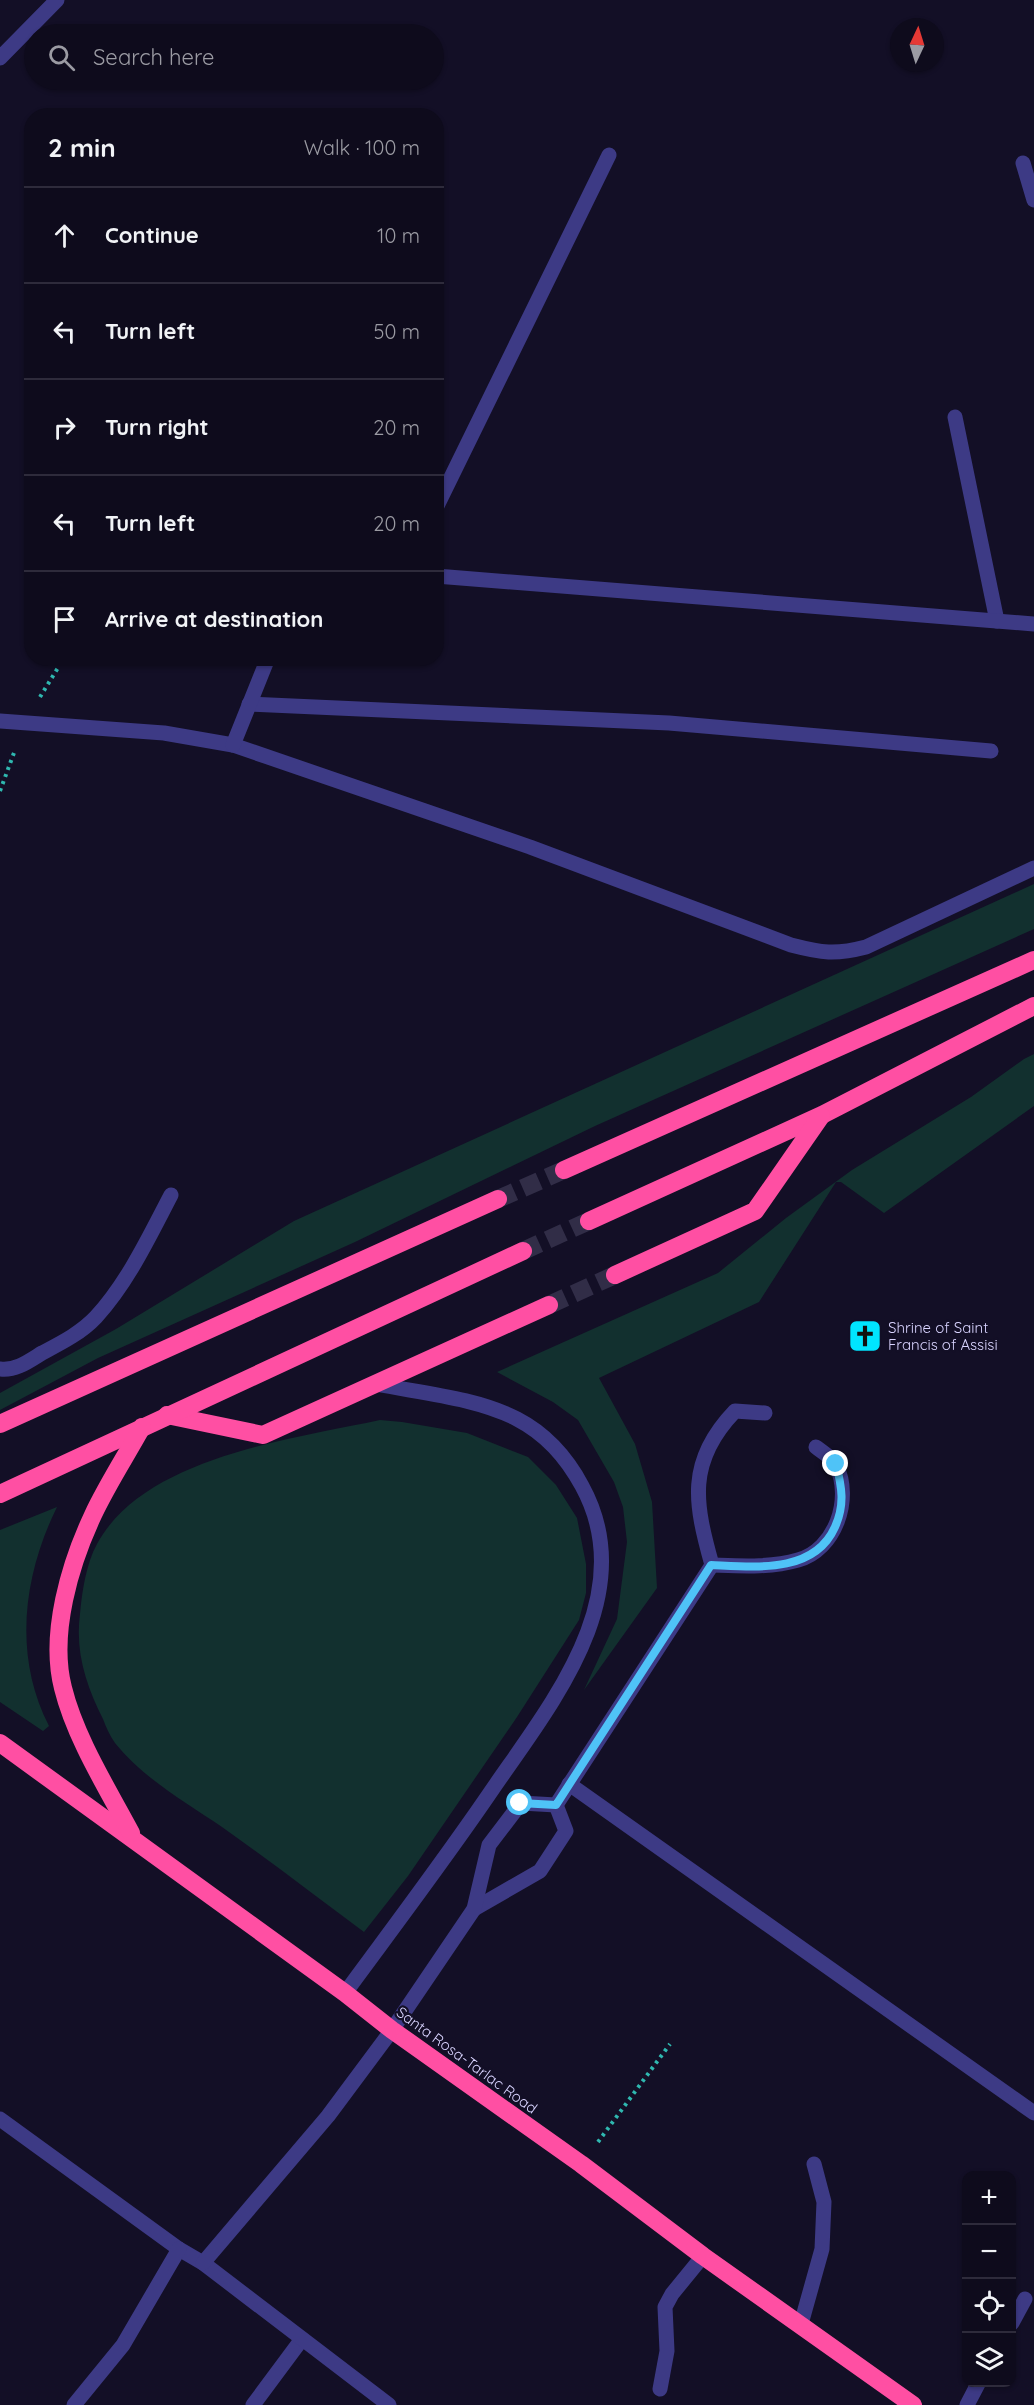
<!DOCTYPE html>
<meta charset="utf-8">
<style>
:root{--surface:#0e0b1c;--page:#1c1929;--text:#f1f3f6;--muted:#9b9ba3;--line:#2e2b3b}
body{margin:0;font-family:Quicksand,sans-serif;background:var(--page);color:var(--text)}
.controls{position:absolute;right:18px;bottom:18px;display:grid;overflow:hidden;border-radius:12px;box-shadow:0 2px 4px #0004}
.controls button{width:54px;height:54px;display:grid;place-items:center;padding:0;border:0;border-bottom:2px solid var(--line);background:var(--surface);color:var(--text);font:30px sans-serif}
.compass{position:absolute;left:890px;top:18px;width:54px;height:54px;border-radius:50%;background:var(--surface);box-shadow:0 2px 4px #0004;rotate:4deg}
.stop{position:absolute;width:18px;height:18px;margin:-14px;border:4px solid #4fc3f7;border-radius:50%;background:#fff}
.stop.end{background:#4fc3f7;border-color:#fff;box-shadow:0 2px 6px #0008}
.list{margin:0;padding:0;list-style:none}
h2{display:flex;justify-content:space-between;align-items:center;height:78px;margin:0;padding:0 24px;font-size:26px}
h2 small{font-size:20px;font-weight:400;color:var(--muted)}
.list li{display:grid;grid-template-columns:39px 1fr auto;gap:18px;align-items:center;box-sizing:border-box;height:96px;padding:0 24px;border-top:2px solid var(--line)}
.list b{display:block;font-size:22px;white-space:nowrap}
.list em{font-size:20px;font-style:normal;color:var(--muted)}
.icon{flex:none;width:33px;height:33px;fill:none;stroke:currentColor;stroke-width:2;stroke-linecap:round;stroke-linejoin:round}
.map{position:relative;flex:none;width:1034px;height:2405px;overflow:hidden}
.search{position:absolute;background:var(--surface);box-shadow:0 2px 4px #0004;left:24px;top:24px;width:420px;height:66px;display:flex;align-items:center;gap:15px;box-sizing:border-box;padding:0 21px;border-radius:33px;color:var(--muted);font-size:22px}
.panel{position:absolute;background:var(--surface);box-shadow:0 2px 4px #0004;left:24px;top:108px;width:420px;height:558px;border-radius:24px}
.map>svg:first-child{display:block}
.green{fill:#12302f}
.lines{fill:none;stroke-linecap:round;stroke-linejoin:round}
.highway-tunnel{stroke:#312d47;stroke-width:18;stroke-dasharray:18 9;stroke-linecap:butt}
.path{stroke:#2fb8b0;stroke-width:4;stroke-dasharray:3 4.5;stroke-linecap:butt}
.lane{stroke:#3d3a85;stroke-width:15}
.street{stroke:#3d3a85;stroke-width:15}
.highway{stroke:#ff4fa3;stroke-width:18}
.route{stroke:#4fc3f7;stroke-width:8}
.labels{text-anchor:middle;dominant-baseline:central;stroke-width:4.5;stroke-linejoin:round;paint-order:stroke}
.poi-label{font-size:15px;fill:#d9d4ff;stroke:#130f26;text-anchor:start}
.street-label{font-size:15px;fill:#d9d4ff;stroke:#130f26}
</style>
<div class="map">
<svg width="1034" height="2405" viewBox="0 0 1034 2405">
<rect width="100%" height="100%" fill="#130f26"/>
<!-- green -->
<g class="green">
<polygon points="1034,884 1034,929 595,1126 355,1242 98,1358 0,1410 0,1393 116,1329 294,1221"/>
<polygon points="1034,1054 1034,1106 884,1213 841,1182 836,1182 759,1302 599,1378 635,1444 652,1502 657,1588 584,1690 617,1619 627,1542 623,1507 614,1482 578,1420 553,1402 497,1372 718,1273 786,1218 852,1170 971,1097 1024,1059"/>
<path d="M380 1420 402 1422 467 1433 528 1457 556 1485 577 1518 586 1564V1593L579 1620 517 1717 408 1876 364 1932C317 1897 270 1861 222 1827 185 1802 143 1778 115 1743 110 1736 106 1727 103 1719 86 1685 75 1652 80 1614 82 1592 86 1564 97 1544 144 1457 292 1439 380 1420Z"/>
<path d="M57 1507C23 1576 13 1656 49 1726L43 1731 0 1702V1530Z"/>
</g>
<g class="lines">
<!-- highway-tunnel -->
<g class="highway-tunnel">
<polyline points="498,1199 564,1170"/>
<polyline points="523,1251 589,1221"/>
<polyline points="549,1305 615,1275"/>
</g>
<!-- path -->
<g class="path">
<polyline points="40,697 64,658"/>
<polyline points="0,791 15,750"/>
<polyline points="598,2142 670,2044"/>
</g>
<!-- lane -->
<g class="lane">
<polyline points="955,417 997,621"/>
<polyline points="436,508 609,155"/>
<path d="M712 1565C741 1566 770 1568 798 1560 835 1550 853 1499 836 1465 833 1458 822 1452 816 1447"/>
<path d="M556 1805 712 1565C695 1504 686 1462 735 1411L765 1413"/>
<polyline points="474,1909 540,1871 566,1831 556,1805"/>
<path d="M345 1993C395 1925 445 1859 492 1790 551 1704 642 1595 582 1486 567 1458 546 1434 517 1419 477 1398 421 1393 376 1384"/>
<polyline points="392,2030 474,1909 489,1845 521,1803 556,1805"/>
<polyline points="1012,2323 1025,2299"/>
<polyline points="801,2324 822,2249 824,2202 814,2164"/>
<polyline points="660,2389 667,2351 665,2307 672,2294 703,2256"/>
<polyline points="253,2405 302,2339"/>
<polyline points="967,2405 979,2382"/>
</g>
<!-- street -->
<g class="street">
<polyline points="0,58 57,0"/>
<polyline points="1023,163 1034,200"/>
<polyline points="436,576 1034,624"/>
<polyline points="249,704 669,723 991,751"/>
<path d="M0 721 164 733 233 745 530 847 791 945C822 953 835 955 866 947L1034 868"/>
<polyline points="233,745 268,658"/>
<path d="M0 1369C16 1371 29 1361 42 1353 61 1343 81 1333 96 1317 128 1282 149 1237 171 1195"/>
<polyline points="569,1784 1034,2113"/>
<polyline points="0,2119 179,2249 203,2263 389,2405"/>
<polyline points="203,2263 328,2116 392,2030"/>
<polyline points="74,2405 123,2345 179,2249"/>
</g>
<!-- highway -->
<g class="highway">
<polyline points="564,1170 1034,960"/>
<polyline points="589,1221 822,1115 1034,1006"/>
<polyline points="615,1275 755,1211 821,1116"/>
<polyline points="167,1415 263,1435 549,1305"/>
<polyline points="0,1424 498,1199"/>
<polyline points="0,1494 523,1251"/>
<polyline points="0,1743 345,1993 392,2030 581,2164 703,2256 913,2405"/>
<path d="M131 1833C107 1788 75 1737 63 1688 49 1634 70 1564 93 1515 107 1485 126 1456 142 1427"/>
</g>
</g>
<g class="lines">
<!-- route -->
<path class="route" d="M520 1803 556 1805 711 1565C755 1567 814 1574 835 1527 845 1505 842 1487 836 1464"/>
</g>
<!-- icons -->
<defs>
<symbol id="church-square" viewBox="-11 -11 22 22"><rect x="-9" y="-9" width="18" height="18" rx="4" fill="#00e5ff" stroke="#130f26"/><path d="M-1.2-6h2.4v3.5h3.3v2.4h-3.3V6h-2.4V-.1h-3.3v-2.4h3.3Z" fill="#111"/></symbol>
</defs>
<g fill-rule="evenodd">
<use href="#church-square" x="846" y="1317" width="38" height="38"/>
</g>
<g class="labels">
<!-- poi labels -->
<g class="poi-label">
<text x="888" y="1327">Shrine of Saint<tspan x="888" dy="17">Francis of Assisi</tspan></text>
</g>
<!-- street labels -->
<g class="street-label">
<text transform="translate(467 2060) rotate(36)">Santa Rosa-Tarlac Road</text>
</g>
</g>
</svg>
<div class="controls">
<button>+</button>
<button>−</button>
<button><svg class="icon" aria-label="locate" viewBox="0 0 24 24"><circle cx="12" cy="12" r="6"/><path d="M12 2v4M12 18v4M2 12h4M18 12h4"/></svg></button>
<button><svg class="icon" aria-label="layers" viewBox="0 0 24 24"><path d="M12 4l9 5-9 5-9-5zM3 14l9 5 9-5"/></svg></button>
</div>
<svg class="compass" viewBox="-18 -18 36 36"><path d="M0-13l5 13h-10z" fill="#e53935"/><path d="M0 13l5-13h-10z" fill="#9b9ba3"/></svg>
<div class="stop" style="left:520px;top:1803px"></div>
<div class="stop end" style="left:836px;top:1464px"></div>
<div class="search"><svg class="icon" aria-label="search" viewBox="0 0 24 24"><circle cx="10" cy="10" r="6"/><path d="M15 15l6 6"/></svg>Search here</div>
<section class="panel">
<h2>2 min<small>Walk · 100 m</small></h2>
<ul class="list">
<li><svg class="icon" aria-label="ahead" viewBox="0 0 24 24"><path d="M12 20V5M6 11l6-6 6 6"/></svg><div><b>Continue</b></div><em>10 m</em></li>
<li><svg class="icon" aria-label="left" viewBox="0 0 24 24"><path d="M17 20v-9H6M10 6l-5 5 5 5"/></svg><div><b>Turn left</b></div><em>50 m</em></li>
<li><svg class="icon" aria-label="right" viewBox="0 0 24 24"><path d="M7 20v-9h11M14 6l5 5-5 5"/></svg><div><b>Turn right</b></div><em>20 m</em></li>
<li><svg class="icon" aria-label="left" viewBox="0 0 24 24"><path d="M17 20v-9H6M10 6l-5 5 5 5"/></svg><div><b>Turn left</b></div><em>20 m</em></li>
<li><svg class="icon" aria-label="arrive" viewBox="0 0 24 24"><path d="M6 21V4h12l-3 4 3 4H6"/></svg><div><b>Arrive at destination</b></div></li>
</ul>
</section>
</div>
